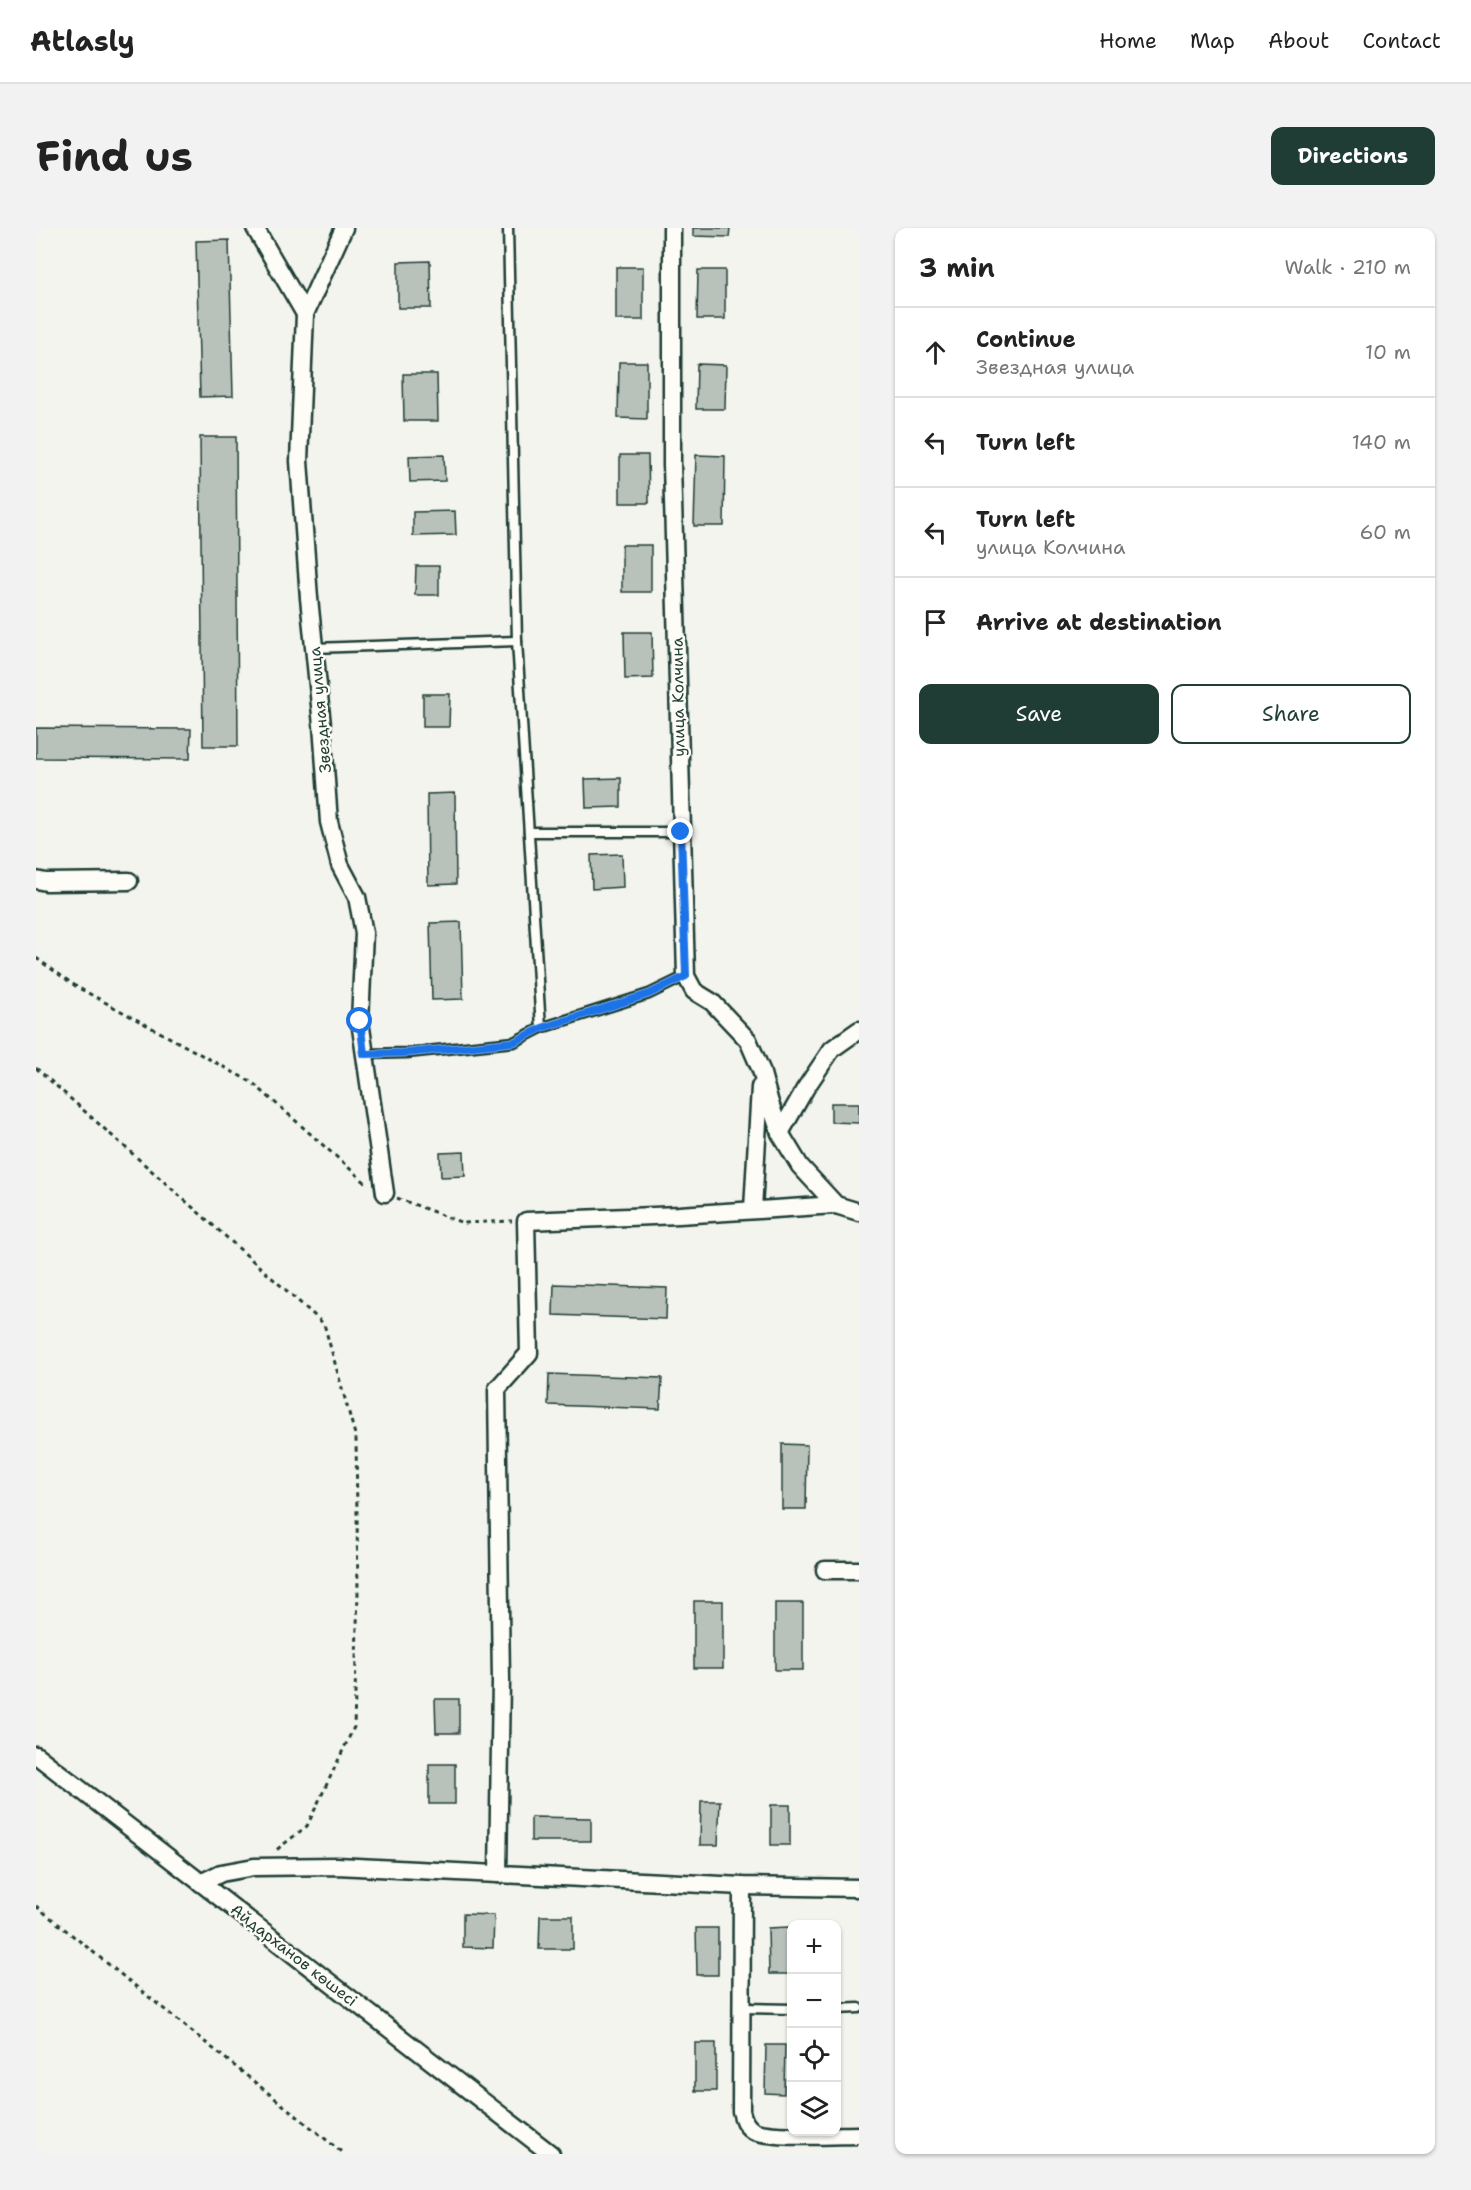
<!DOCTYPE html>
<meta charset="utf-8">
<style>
:root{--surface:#fff;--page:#f2f2f2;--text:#222;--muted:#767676;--line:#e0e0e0;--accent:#1f3d34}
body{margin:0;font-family:"Shantell Sans",sans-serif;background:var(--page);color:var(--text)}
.controls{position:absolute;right:18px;bottom:18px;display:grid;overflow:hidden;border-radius:12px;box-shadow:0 2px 4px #0004}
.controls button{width:54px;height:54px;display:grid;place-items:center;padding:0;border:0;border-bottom:2px solid var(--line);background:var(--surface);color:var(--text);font:30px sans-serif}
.stop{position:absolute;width:18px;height:18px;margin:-14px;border:4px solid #1a73e8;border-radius:50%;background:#fff}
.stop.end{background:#1a73e8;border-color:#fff;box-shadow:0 2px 6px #0008}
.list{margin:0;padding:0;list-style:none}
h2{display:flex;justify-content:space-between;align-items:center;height:78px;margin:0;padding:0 24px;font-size:26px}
h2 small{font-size:20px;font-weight:400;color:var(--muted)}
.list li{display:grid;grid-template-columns:39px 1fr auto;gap:18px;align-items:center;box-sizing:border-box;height:90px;padding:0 24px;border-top:2px solid var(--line)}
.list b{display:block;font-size:22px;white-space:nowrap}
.list p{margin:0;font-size:20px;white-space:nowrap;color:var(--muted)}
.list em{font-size:20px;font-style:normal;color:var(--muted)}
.actions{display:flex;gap:12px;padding:18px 24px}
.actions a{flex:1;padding:14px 0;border:2px solid var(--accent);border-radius:12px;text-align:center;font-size:21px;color:var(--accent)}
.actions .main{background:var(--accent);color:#fff}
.icon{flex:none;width:33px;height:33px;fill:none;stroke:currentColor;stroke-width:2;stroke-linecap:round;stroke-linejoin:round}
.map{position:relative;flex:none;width:823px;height:1926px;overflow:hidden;border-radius:12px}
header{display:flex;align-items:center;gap:36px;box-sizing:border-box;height:84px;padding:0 30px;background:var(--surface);border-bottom:2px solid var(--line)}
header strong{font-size:28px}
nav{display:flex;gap:33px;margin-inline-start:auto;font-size:21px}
.intro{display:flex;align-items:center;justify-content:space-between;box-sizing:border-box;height:144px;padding:0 36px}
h1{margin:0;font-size:42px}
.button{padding:15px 27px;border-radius:12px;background:var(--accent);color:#fff;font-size:21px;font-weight:700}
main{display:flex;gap:36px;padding:0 36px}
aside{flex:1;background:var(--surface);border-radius:12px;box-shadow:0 2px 4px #0004}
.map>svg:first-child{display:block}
.building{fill:#b9c1bb;stroke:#1f3d34;stroke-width:1.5}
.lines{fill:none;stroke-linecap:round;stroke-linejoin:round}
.lane-casing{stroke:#1f3d34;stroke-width:13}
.street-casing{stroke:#1f3d34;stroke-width:21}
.path{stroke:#1f3d34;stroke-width:3;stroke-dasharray:4.5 4.5;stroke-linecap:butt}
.lane{stroke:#fdfcf7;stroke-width:8}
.street{stroke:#fdfcf7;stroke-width:16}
.route{stroke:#1a73e8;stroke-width:8}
.labels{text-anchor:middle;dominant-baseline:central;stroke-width:5;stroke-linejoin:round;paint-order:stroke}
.street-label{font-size:16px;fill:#1f3d34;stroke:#fdfcf7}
</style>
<header>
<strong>Atlasly</strong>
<nav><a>Home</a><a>Map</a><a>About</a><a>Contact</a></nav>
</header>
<div class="intro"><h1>Find us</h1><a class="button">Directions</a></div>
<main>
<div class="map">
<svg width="823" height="1926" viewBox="0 0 823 1926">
<rect width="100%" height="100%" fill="#f4f4ef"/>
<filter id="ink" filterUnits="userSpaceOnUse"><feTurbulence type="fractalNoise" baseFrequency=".0167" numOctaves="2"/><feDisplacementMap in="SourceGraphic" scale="12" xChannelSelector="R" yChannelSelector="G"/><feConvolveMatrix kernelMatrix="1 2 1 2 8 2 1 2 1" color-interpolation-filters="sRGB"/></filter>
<g filter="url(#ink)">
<!-- building -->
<g class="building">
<polygon points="657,0 694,0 693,9 657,8"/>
<polygon points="193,12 197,168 164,169 160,13"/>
<polygon points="394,33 395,80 362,80 362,34"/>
<rect x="580" y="39" width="27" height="53"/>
<polygon points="662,42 689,42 689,91 661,91"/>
<polygon points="583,134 611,134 611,191 582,190"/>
<polygon points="661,136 690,137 689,181 660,181"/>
<polygon points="367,146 401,146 402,193 368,193"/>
<polygon points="164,209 200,209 202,518 167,518"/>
<polygon points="408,227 409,253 374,254 373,228"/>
<polygon points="584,227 612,227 613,275 584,275"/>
<polygon points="660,227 689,228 688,298 658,298"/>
<polygon points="419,283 420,307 377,308 377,284"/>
<rect x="586" y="317" width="29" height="47"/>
<polygon points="380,338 403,338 403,367 379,367"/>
<polygon points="588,404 616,404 617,450 589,451"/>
<polygon points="387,466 414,466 413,499 387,499"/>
<polygon points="0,500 155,501 154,531 0,530"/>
<polygon points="585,550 585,579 550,580 549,551"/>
<polygon points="419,565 420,656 392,657 391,566"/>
<polygon points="586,626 587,659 556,661 555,627"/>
<polygon points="425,694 427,771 396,772 394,695"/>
<polygon points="795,875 823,875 823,895 795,894"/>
<polygon points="428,924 429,948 405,949 404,925"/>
<polygon points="518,1056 631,1060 630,1091 517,1087"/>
<polygon points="513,1146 626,1150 624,1181 512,1177"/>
<polygon points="746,1216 771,1217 770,1281 746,1281"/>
<rect x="658" y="1373" width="29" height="67"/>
<rect x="739" y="1375" width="28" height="67"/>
<polygon points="399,1471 423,1471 423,1505 400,1505"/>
<rect x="393" y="1536" width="26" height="40"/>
<polygon points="665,1573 684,1573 682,1617 664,1617"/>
<rect x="735" y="1577" width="19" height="40"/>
<polygon points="495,1589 555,1590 555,1613 495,1613"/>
<polygon points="427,1686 458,1687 457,1720 427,1719"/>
<polygon points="504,1688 537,1688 537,1721 503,1721"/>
<polygon points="753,1699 754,1746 733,1746 732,1700"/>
<polygon points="660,1700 682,1700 682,1747 661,1747"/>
<rect x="659" y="1815" width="21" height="48"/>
<polygon points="730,1817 749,1817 748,1866 729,1865"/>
</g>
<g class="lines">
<defs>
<g id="lane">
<polyline points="472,0 481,413 505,800"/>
<polyline points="278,420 481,413"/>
<polyline points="493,604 645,604"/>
<polyline points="328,826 371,825 478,814 505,800 613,766 650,748"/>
<polyline points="705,1780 756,1781"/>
<polyline points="800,1781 823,1780"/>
</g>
<g id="street">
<polyline points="219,0 269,86"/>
<polyline points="308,0 269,86 263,233 273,370 286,497 293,594 304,637 321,669 328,705 324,793 349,965"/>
<polyline points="636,0 636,236 650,748 658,763 676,774 712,812 725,842 734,875 744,905 764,938 800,977 823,984"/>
<polyline points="0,652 10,654 93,653"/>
<polyline points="744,905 769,861 796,821 823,802"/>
<polyline points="717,981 724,859"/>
<polyline points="789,1342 823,1342"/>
<polyline points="0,1527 515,1926"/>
<polyline points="462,1646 465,1452 461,1161 493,1125 490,993 643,987 800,977"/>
<polyline points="165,1655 185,1645 218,1639 301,1638 706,1658 823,1660"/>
<path d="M706 1658 705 1883C707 1891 709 1897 716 1902 731 1911 802 1907 823 1907"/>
</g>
</defs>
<!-- lane casing -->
<use href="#lane" class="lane-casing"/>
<!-- street casing -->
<use href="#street" class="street-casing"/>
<!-- path -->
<g class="path">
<polyline points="0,730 41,759 217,855 331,956"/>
<polyline points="0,840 288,1096 320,1210 322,1364 318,1499 271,1598 239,1623"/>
<polyline points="361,970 427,995 476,993"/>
<polyline points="0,1678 308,1926"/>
</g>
<!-- lane -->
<use href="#lane" class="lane"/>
<!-- street -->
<use href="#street" class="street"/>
</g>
</g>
<g class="lines" filter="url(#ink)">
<!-- route -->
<polyline class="route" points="324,793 328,826 371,825 478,814 506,800 613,766 650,748 645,604"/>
</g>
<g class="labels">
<!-- street labels -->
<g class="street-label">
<text transform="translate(642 469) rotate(-91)">улица Колчина</text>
<text transform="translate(284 482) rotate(-95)">Звездная улица</text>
<text transform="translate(258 1727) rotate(38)">Айдарханов көшесі</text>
</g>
</g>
</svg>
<div class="controls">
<button>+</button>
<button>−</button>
<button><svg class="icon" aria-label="locate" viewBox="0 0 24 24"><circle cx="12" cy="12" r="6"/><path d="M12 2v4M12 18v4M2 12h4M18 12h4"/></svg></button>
<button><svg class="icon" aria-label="layers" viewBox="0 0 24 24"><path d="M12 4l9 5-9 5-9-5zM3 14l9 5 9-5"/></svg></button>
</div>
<div class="stop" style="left:324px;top:793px"></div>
<div class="stop end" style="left:645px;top:604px"></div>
</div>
<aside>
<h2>3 min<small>Walk · 210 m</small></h2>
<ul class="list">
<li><svg class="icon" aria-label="ahead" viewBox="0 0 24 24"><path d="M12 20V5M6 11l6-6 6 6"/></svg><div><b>Continue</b><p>Звездная улица</p></div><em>10 m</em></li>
<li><svg class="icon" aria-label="left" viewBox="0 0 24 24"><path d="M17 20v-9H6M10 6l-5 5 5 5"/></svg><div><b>Turn left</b></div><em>140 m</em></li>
<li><svg class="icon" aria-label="left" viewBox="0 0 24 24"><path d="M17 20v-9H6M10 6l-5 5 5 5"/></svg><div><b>Turn left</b><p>улица Колчина</p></div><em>60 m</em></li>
<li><svg class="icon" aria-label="arrive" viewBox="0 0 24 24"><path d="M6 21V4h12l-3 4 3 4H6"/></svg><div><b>Arrive at destination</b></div></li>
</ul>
<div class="actions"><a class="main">Save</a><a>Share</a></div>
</aside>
</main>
